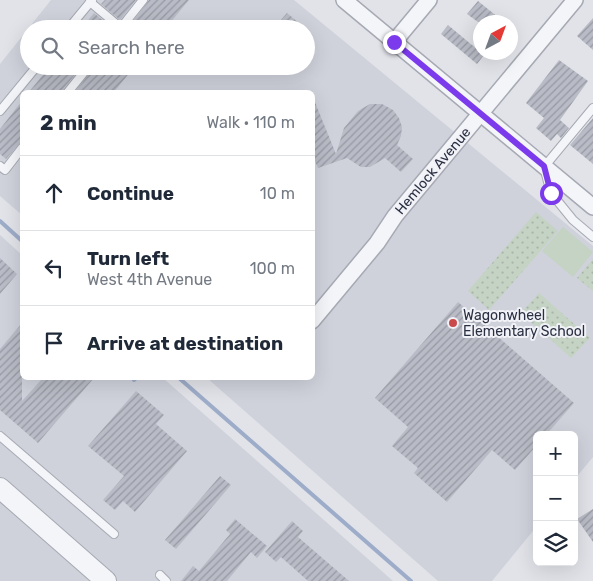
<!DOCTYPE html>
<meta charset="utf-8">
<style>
:root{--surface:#fff;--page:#f2f2f3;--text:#1f2937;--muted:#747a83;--line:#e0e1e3}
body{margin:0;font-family:Rubik,sans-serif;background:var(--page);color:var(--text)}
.controls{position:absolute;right:15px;bottom:15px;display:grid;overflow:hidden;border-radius:8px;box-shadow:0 5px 20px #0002}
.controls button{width:45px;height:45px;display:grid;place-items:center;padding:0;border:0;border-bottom:1px solid var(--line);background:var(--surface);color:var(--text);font:25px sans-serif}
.compass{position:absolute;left:473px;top:15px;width:45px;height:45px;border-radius:50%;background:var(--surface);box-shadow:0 5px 20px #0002;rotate:41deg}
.stop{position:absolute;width:15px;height:15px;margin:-11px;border:4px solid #7c3aed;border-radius:50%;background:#fff}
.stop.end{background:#7c3aed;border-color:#fff;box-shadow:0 1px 5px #0008}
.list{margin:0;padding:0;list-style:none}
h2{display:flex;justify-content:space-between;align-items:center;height:65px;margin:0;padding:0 20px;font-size:21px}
h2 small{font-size:16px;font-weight:400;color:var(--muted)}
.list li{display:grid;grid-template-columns:32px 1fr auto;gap:15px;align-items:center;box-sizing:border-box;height:75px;padding:0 20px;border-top:1px solid var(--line)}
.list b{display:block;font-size:19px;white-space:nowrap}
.list p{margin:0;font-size:16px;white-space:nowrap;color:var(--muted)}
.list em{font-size:16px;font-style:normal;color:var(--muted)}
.icon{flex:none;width:28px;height:28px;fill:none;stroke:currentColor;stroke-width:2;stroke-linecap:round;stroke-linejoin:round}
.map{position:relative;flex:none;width:593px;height:581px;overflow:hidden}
.search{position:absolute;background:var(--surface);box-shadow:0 5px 20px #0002;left:20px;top:20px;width:295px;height:55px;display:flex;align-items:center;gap:12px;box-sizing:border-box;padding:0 18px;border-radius:28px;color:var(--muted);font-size:19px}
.panel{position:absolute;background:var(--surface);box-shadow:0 5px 20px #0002;left:20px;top:90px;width:295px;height:290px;border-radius:8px}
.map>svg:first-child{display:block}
.built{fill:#cfd2db;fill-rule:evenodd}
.grass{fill:url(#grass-dots)}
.garden{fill:#c4d3c3}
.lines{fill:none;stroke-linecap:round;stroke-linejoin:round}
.stream{stroke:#9dacc8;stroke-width:4}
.building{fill:url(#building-hatch)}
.service-casing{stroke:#a6a9b3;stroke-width:10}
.minor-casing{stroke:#a6a9b3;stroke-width:18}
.tertiary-casing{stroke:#a6a9b3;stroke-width:22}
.service{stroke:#f4f5f8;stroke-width:8}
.minor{stroke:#f4f5f8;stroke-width:15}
.tertiary{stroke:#f4f5f8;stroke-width:20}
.route{stroke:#7c3aed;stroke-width:6}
.poi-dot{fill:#ca4a4b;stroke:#f1f2f7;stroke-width:2}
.labels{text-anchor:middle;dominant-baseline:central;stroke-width:4;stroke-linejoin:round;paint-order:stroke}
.street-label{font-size:14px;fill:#2a2f41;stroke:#f1f2f7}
.poi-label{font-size:14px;fill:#2a2f41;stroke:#f1f2f7;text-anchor:start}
</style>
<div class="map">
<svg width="593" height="581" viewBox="0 0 593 581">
<defs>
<pattern id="grass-dots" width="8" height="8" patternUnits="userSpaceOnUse" patternTransform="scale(1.25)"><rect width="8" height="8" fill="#c4d3c3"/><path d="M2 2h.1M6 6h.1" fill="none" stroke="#a9b5a9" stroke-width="1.8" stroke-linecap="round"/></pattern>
<pattern id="building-hatch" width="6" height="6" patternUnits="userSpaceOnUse" patternTransform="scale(1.25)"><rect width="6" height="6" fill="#b9bcc6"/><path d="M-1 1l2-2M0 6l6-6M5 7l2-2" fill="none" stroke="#9799a2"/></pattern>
</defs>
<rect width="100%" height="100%" fill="#e1e3e9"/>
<!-- built -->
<g class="built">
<path d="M51 0H294L593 246V457L574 480V435H537V526L492 581H438L207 378H312V92H22V215L0 196V64ZM29 29H306V66H29Z"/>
<polygon points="0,235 22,255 22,378 163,378 393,581 0,581"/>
</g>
<!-- grass -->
<g class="grass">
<polygon points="536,212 558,231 489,310 468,291"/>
<polygon points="593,259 593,291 577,278"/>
<polygon points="539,293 590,338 571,358 521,313"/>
</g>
<!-- garden -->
<polygon class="garden" points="563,227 593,252 573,277 542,251"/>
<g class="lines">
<!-- stream -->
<g class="stream">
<polyline points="0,221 22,241"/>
<polyline points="179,378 411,581"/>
<polyline points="134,380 136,378"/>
</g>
</g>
<!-- building -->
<g class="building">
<polygon points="105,0 136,0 120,20 101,4"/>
<polygon points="149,0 189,0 165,29 127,29"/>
<polygon points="478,1 504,22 478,22 467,14"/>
<polygon points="94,13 113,29 81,29"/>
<polygon points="287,13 306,29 273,29"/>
<polygon points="593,18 593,50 577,36"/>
<polygon points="448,25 484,55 477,64 441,34"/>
<polygon points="559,60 588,81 560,120 569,128 561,138 557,134 551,141 536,128 544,118 526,103"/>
<polygon points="50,66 82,66 64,88 63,92 29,92"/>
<polygon points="95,66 135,66 114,92 75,92"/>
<polygon points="312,95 336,154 344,128 358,111 370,104 382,104 393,110 399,118 402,127 401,136 397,145 413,159 401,172 385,158 370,167 361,167 347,158 318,168 312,154"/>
<polygon points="22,101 22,142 18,145 6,159 0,154 0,129"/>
<polygon points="593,118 593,164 570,145"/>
<polygon points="0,258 17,274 0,294"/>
<polygon points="458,302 574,403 546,435 537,435 537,445 515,470 492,450 447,502 414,473 418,468 392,446 408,427 375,398"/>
<polygon points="22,323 22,401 43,378 94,378 38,443 0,410 0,349"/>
<polygon points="136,391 164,415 156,424 187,451 135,512 123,501 115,510 103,500 124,476 88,446"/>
<polygon points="220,476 231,485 176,549 165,540"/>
<polygon points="593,509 593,542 577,519"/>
<polygon points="235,519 267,546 257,558 251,552 227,581 181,581 193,566 199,571 230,534 226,530"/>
<polygon points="292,521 303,531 298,537 349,581 308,581 281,557 276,562 265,552"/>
</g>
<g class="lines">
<defs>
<g id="service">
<polyline points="90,2 121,28"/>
<polyline points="68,29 92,0"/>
<polyline points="120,29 143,0"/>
<polyline points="68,92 89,66"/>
<polyline points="593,108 544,167 551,193 573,220 593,237"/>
<polyline points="0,111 37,66"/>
<polyline points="0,166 5,170 22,148"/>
<polyline points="0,436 114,534"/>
<polyline points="160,575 166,581"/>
</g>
<g id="minor">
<polyline points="344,0 593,207"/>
<polyline points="394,42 429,0"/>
<polyline points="312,321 377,243 395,216 575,0"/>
</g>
<polyline id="tertiary" points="0,488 106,581"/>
</defs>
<!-- service casing -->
<use href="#service" class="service-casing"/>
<!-- minor casing -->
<use href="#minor" class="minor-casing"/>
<!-- tertiary casing -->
<use href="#tertiary" class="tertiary-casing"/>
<!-- service -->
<use href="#service" class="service"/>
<!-- minor -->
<use href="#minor" class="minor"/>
<!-- tertiary -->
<use href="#tertiary" class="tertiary"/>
</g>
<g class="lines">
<!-- route -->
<polyline class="route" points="394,42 544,166 551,193"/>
</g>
<!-- markers -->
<circle class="poi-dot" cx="453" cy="323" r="5"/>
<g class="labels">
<!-- street labels -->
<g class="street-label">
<text transform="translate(433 171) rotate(-50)">Hemlock Avenue</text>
</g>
<!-- poi labels -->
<g class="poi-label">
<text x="463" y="315">Wagonwheel<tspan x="463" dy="16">Elementary School</tspan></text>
</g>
</g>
</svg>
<div class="controls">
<button>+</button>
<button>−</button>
<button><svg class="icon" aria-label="layers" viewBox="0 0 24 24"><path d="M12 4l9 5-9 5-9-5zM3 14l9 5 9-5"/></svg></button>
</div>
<svg class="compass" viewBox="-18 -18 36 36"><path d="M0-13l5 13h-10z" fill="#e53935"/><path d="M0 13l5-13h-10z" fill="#747a83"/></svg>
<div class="stop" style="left:551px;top:193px"></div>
<div class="stop end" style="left:394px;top:42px"></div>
<div class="search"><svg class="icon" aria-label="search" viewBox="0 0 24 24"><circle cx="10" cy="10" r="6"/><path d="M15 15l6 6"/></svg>Search here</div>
<section class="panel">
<h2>2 min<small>Walk · 110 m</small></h2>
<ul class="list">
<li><svg class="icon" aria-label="ahead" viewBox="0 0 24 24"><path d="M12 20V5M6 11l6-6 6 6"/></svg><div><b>Continue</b></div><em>10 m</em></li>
<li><svg class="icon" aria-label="left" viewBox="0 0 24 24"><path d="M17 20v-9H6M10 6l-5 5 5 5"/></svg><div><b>Turn left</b><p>West 4th Avenue</p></div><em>100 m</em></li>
<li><svg class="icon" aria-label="arrive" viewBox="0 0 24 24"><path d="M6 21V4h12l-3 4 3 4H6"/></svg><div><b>Arrive at destination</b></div></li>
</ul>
</section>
</div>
